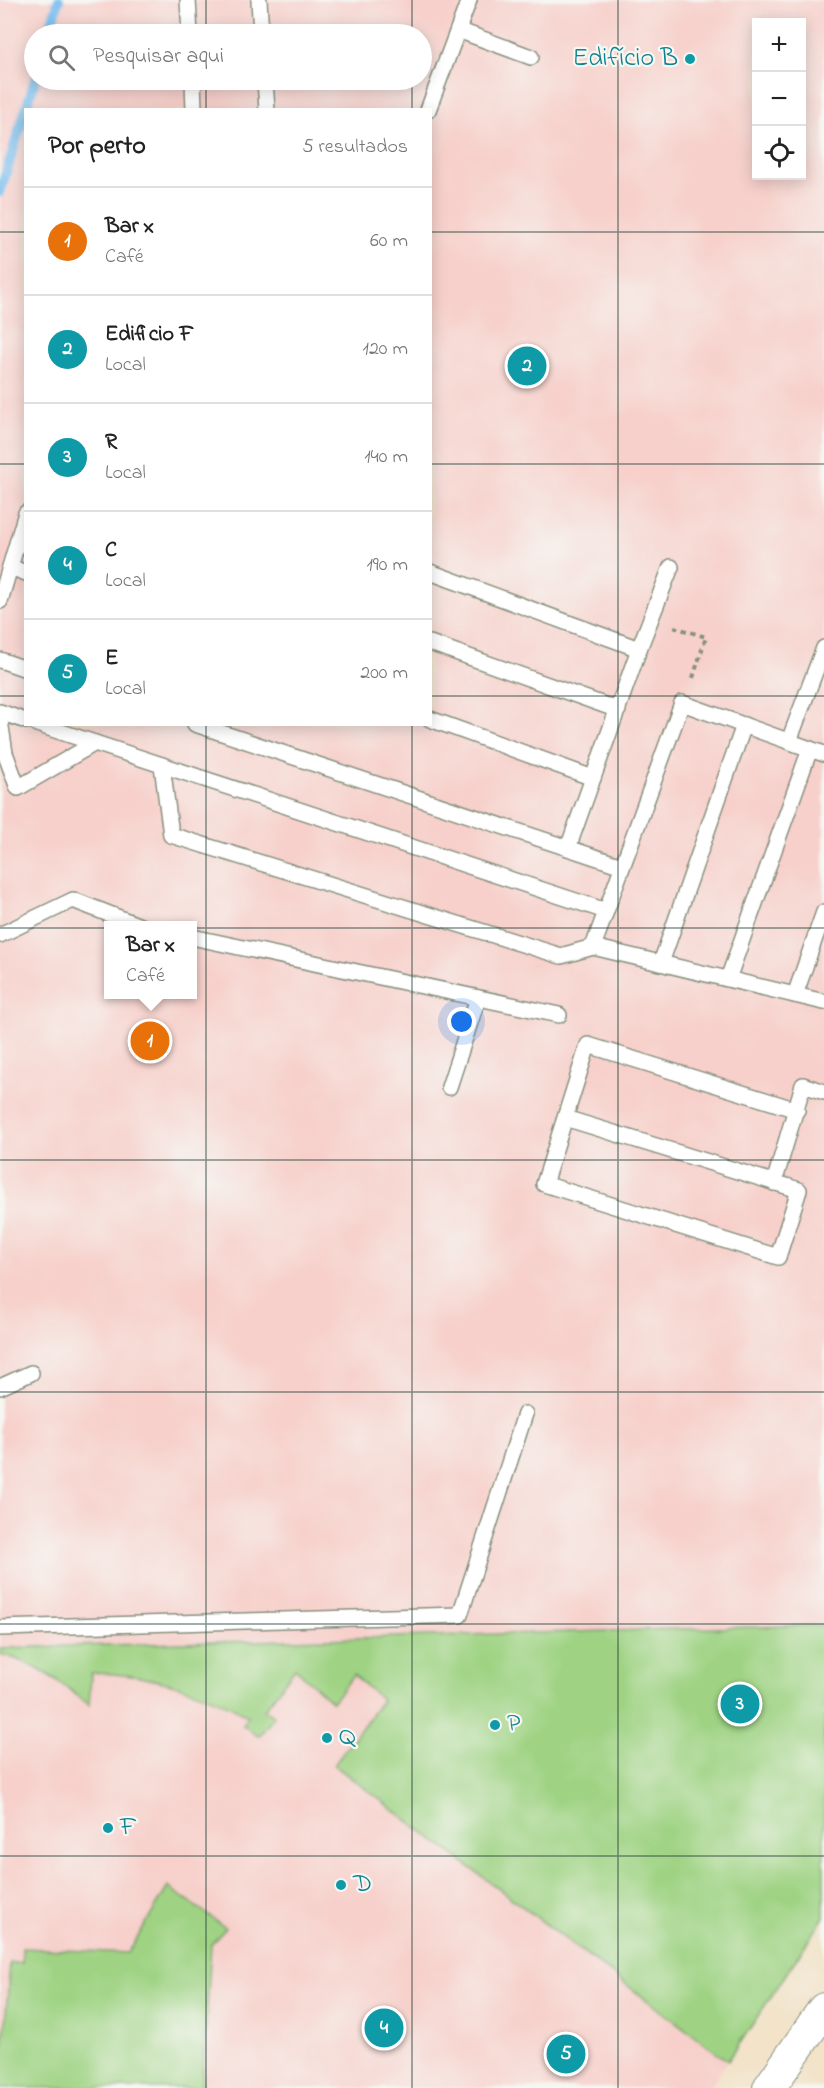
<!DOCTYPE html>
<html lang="pt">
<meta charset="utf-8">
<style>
:root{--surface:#fff;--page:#f6f6f6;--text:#222;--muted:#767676;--line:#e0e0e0;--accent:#d1495b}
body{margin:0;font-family:"Indie Flower",sans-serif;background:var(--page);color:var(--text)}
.controls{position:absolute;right:18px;top:18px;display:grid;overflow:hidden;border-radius:0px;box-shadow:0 3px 15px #0003}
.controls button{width:54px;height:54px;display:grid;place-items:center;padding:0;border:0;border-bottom:2px solid var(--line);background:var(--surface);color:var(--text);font:30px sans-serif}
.you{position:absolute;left:462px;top:1022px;width:21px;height:21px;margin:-15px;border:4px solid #fff;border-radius:50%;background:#1a73e8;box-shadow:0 0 0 9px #1a73e833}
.badge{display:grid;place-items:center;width:39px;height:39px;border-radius:50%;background:var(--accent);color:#fff;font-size:20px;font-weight:700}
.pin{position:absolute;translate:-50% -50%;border:3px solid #fff;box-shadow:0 2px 6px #0006}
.popup{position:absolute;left:104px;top:921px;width:93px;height:78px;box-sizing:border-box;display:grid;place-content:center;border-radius:0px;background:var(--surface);filter:drop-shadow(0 2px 4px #0005);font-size:20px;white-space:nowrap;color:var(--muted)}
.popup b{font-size:22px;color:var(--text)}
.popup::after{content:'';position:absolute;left:50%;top:100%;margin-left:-12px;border:12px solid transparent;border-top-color:var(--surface)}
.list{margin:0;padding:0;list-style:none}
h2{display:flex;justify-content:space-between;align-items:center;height:78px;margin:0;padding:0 24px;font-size:26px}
h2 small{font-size:20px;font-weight:400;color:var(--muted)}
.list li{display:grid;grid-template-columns:39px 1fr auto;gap:18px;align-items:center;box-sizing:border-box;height:108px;padding:0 24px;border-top:2px solid var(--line)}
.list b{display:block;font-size:22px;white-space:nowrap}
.list p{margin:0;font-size:20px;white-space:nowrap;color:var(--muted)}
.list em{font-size:20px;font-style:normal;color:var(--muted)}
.icon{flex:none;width:33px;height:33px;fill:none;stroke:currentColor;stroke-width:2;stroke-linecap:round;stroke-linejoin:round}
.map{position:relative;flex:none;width:824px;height:2088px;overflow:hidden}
.search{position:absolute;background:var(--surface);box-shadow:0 3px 15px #0003;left:24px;top:24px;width:408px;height:66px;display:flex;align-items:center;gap:15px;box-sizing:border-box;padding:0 21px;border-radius:33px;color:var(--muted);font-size:22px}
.panel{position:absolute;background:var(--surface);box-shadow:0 3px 15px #0003;left:24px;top:108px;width:408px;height:618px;border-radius:0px}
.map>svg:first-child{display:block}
.built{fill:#f7d0cb;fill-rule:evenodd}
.green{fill:#9fd383;stroke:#5f885c;stroke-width:1.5}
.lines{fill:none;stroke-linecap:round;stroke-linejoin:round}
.stream{stroke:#76beee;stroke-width:10}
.service-casing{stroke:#88907e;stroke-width:18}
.minor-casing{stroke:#88907e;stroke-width:34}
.path{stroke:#88907e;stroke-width:4;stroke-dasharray:4.5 4.5;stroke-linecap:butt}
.service{stroke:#fff;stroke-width:15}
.minor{stroke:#fff;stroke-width:32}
.grid{fill:none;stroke:#1f3d34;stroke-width:1.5;stroke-opacity:0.55}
.culture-dot{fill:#0f9aa8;stroke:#f6f6f2;stroke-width:2}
.labels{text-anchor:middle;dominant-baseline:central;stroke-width:4.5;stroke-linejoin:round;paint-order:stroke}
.culture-label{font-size:26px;fill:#0d838f;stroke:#f6f6f2;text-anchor:start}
</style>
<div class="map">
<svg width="824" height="2088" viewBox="0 0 824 2088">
<rect width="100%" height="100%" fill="#f6f6f2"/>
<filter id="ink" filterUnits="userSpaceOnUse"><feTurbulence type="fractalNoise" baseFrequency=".0167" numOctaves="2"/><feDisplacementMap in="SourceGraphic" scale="12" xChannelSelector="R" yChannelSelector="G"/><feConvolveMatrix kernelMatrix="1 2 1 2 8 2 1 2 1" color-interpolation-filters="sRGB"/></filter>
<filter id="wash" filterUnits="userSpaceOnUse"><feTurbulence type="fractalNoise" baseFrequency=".008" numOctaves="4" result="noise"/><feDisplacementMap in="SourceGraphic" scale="24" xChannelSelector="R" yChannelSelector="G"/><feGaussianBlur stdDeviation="1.35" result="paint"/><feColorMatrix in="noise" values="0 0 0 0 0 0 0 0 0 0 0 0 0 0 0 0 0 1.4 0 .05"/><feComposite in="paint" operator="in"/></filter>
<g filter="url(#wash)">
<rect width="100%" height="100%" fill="#f2e3c9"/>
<!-- built -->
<path class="built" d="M0 0H824V1917L807 1945 709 2088H0ZM756 22H802V176H756ZM34 34H422V80H34ZM26 110H430V724H26ZM108 926H192V994H108Z"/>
<!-- green -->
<g class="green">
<path d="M824 1625V1917L728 2061 334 1765 382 1700 354 1675 332 1702 295 1668 264 1710 274 1717 259 1736 243 1725 248 1716C204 1689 143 1673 91 1673L89 1705C61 1682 35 1663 0 1654V1648Z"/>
<polygon points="168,1887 226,1928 211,1944 202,2088 0,2088 10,1963 22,1963 22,1948 128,1953"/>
</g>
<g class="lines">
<!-- stream -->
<g class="stream">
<polyline points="48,34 59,0"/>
<polyline points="0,192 35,80"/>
</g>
</g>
</g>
<g filter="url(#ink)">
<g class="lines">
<defs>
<g id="service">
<polyline points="188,0 190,34"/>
<polyline points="259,0 261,34"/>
<polyline points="458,30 531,57"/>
<polyline points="193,80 194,110"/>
<polyline points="265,80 267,110"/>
<polyline points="428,110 469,0"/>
<polyline points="10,567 26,573"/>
<polyline points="430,572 639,649"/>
<polyline points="0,601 26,513"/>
<polyline points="430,643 618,710"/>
<polyline points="0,660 26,669"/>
<polyline points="0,712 26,721"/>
<polyline points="430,719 593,778"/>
<polyline points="0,721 5,753 18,788 95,743"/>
<polyline points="37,724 606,911"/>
<polyline points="195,724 622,866"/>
<polyline points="789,741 824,648"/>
<polyline points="162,765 171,835 561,956 593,947 824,1002"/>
<polyline points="568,848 639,649 671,567"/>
<polyline points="0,935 73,900 140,926"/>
<polyline points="192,937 559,1015"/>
<polyline points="593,947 682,703 824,754"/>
<polyline points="661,963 744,725"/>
<polyline points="728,979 810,749"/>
<polyline points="795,995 824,912"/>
<polyline points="449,1087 478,998"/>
<polyline points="565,1118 799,1190 778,1257 544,1184 588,1045 797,1110"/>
<polyline points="774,1183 803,1085 824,1092"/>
<polyline points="0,1387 31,1373"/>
<polyline points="0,1628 460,1615 525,1414"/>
</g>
<polyline id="minor" points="769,2088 824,2009"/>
</defs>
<!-- service casing -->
<use href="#service" class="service-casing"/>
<!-- minor casing -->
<use href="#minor" class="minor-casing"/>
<!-- path -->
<polyline class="path" points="674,627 706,637 692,681"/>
<!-- service -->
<use href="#service" class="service"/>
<!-- minor -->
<use href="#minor" class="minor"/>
</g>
</g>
<!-- grid -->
<path class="grid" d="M206 0V34M412 0V34M618 0V2088M206 80V110M412 80V110M0 232H26M430 232H824M0 464H26M430 464H824M0 696H26M430 696H824M206 724V2088M412 724V2088M0 928H824M0 1160H824M0 1392H824M0 1624H824M0 1856H824"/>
<!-- markers -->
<g class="culture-dot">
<circle cx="690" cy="59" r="6"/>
<circle cx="495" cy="1725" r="6"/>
<circle cx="327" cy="1738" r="6"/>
<circle cx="108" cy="1828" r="6"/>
<circle cx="341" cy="1885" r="6"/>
</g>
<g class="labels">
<!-- culture labels -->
<g class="culture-label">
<text x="678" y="59" text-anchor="end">Edifício B</text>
<text x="507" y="1725">P</text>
<text x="339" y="1738">Q</text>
<text x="120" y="1828">F</text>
<text x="353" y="1885">D</text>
</g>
</g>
</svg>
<div class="controls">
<button>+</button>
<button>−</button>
<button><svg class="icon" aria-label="locate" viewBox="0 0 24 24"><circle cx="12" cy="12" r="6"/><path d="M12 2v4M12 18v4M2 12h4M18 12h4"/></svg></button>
</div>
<div class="you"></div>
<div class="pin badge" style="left:150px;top:1041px;background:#e8710a">1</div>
<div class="popup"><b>Bar x</b>Café</div>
<div class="pin badge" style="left:527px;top:366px;background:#0f9aa8">2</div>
<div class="pin badge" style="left:740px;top:1704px;background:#0f9aa8">3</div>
<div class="pin badge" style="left:384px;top:2028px;background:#0f9aa8">4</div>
<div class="pin badge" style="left:566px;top:2054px;background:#0f9aa8">5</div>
<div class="search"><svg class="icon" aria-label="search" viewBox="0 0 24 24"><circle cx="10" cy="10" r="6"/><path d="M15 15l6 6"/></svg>Pesquisar aqui</div>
<section class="panel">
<h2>Por perto<small>5 resultados</small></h2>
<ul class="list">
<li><span class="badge" style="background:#e8710a">1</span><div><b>Bar x</b><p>Café</p></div><em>60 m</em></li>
<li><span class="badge" style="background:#0f9aa8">2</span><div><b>Edificio F</b><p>Local</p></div><em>120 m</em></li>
<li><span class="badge" style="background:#0f9aa8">3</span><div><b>R</b><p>Local</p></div><em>140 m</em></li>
<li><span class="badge" style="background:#0f9aa8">4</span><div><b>C</b><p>Local</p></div><em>190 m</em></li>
<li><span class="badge" style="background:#0f9aa8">5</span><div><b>E</b><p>Local</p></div><em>200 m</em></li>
</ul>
</section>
</div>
